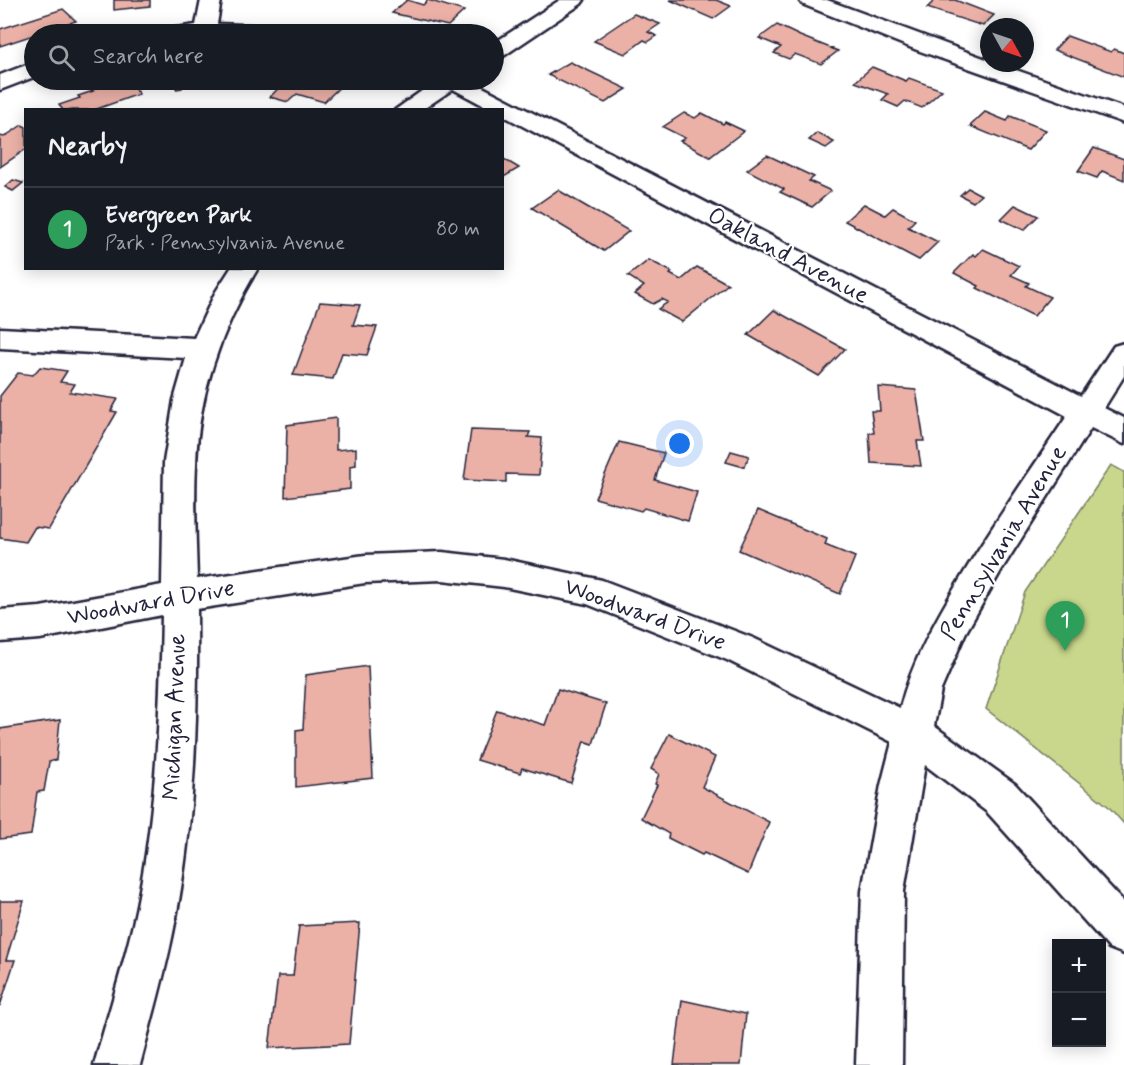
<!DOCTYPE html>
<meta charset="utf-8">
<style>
:root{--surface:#171b24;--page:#20242c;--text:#f1f3f6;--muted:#9ea1a6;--line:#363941;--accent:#9495a2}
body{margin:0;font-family:Mynerve,sans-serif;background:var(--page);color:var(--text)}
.controls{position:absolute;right:18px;bottom:18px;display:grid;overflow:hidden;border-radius:0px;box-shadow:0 3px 15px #0003}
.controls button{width:54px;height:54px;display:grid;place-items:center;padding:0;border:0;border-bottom:2px solid var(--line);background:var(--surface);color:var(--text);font:30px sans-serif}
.compass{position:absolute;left:980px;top:18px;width:54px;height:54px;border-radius:50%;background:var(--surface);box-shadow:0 3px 15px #0003;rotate:130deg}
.you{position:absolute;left:680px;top:444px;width:21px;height:21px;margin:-15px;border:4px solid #fff;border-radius:50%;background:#1a73e8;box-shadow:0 0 0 9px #1a73e833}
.badge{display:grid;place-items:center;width:39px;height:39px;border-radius:50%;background:var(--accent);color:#fff;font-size:20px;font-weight:700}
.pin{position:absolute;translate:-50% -50px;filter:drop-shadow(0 2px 3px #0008)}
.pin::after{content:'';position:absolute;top:32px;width:21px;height:18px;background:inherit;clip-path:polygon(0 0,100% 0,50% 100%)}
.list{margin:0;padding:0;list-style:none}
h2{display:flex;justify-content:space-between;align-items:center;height:78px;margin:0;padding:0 24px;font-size:26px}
h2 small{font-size:20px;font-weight:400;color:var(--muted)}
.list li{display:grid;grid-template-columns:39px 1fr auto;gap:18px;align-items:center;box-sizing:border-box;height:84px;padding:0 24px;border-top:2px solid var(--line)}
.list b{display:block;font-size:22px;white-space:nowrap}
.list p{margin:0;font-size:20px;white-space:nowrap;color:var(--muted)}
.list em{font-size:20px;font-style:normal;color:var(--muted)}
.icon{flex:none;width:33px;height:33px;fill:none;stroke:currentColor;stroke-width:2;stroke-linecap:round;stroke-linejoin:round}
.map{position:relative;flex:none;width:1124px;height:1065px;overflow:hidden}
.search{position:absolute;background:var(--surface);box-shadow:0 3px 15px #0003;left:24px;top:24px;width:480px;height:66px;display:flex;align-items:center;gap:15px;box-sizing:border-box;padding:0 21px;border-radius:33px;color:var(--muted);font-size:22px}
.panel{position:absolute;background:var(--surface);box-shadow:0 3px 15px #0003;left:24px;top:108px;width:480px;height:162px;border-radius:0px}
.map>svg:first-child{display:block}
.green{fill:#c8d78b;stroke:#757c63;stroke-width:1.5}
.building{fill:#ebb1a7;stroke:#22223b;stroke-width:1.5}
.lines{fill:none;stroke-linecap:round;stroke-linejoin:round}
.minor-casing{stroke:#22223b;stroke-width:5}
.minor{fill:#fff;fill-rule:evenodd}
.labels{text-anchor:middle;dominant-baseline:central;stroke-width:4.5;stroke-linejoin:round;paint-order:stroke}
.street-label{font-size:24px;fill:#22223b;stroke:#fff}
</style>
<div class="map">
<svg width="1124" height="1065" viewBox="0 0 1124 1065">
<rect width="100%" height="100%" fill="#fff"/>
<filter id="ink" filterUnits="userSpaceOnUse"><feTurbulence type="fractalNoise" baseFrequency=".0167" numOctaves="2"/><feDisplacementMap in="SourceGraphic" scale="12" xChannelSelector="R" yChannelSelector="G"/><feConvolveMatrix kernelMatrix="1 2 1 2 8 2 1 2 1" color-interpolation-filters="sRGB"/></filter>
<g filter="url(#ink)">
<!-- green -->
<polygon class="green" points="1111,465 1124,472 1124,824 1109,807 986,709 1025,592"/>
<!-- building -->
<g class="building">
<polygon points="114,0 150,0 150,6 114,10"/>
<polygon points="407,0 423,5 428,0 464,11 448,26 392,13"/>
<polygon points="670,0 716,0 731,6 713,19"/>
<polygon points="935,0 955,0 994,15 983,26 927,8"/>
<polygon points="63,9 76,21 0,46 0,29"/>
<polygon points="634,14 660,24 648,32 657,36 648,42 644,40 625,54 594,41"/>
<polygon points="777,25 800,36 838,51 821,64 795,54 789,59 774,53 781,47 759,38"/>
<polygon points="1067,36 1111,52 1114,49 1124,53 1124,77 1054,50"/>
<polygon points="570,62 627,89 605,103 548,75"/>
<polygon points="872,67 906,81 909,78 942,90 922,108 905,101 898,107 882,100 888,94 855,82"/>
<polygon points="121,80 128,80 139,94 94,110 63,110 59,105 80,98 78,96 93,91 91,90"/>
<polygon points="169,80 247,80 183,84 182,88 176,89 177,84 167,85"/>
<polygon points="286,80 332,80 344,83 324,102 297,94 288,102 270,97"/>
<polygon points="985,112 1007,121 1010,116 1046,130 1028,150 970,126"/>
<polygon points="684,113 695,118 702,113 723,124 725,122 744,131 710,157 680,141 685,138 663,127"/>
<polygon points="22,125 26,127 26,149 0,167 0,136 4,137"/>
<polygon points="817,133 834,142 826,148 809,140"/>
<polygon points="1094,148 1124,159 1124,180 1102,171 1097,178 1078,171"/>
<polygon points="767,155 814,177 809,181 831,191 812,207 780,192 784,189 747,170"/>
<polygon points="502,158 519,168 502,178"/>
<polygon points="13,180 23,183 13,191 5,187"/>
<polygon points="968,188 981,195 973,202 960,195"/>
<polygon points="558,190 582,204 629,231 604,251 532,208"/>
<polygon points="864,204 885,215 893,208 915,220 908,227 938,242 919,260 845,221"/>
<polygon points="1015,205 1038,216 1024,230 1001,219"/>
<polygon points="983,249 1019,266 1011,275 1029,283 1026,286 1050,297 1034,316 977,288 979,286 954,273 973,254 976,256"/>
<polygon points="649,260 672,272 670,274 681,280 697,267 728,284 682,322 658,309 668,302 662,299 653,304 635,294 644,286 628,276"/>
<polygon points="320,302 360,305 353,325 377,327 367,355 342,353 333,379 293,375"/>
<polygon points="774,310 845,349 819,376 748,335"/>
<polygon points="40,367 67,371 60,382 75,384 70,392 118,399 111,411 117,412 49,529 35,527 26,542 0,538 0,396 18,373 33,375"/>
<polygon points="878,387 916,390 924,441 917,441 921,466 871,463 869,433 874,433 871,411 880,411"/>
<polygon points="336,418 336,450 356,448 356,465 350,466 350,489 285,497 287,425"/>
<polygon points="471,430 530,432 528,437 542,438 539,475 506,474 506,482 464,480"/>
<polygon points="619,442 664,453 655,480 697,492 688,521 644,508 641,511 595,498"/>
<polygon points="731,451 749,456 744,467 726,462"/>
<polygon points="758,510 827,539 825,545 855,557 840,594 739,550"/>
<polygon points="368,666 373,778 296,787 296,730 303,729 306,675"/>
<polygon points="558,689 606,704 593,744 584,741 571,783 522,768 520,773 477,760 497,710 545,725"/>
<polygon points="60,720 56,760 49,762 44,791 37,792 31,835 0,839 0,729"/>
<polygon points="669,734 715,757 702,787 769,822 748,874 704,853 702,855 668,838 669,834 641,818 657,785 655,784 659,774 651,769"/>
<polygon points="0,901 24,901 6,960 15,960 0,1006"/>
<polygon points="360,923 349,1044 269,1048 278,976 293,976 299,926"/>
<polygon points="682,1000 746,1014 741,1065 674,1065"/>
</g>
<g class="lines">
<defs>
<g id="minor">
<polygon points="201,0 221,0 217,24 317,28 324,30 328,34 160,34 163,30 196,25"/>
<polygon points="560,0 584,0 581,4 502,57 494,58 494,43"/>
<polygon points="799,0 827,0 989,60 989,63 996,63 1124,108 1124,123 917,50 802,4"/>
<polygon points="34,62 34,77 0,90 0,75"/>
<path d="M437 80H469L1081 396 1114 346 1124 343V376L1104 408 1124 418V444L1091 428 1002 569 965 634 941 690 934 726 1015 784 1124 902V954L1109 948 987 812 925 765 904 891 902 1065H856L862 891 881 785 892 742 727 660 587 604 504 587 442 580 365 583 197 609C198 714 195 820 175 923 166 971 152 1018 140 1065H94C107 1018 122 971 133 924 156 823 160 718 162 615L40 639 0 642V610L40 607 162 585 164 462 174 400 186 358 0 348V328L194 338 215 293 231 268H258C222 327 198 394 196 464 194 502 196 541 197 579L365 555 442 552 504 559 602 580 753 638 900 708C912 661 937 617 962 576 995 521 1032 469 1067 416L502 115V110H492L453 89 422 110H395Z"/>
</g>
</defs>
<!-- minor casing -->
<use href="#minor" class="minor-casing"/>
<!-- minor -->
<use href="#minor" class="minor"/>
</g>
</g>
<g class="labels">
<!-- street labels -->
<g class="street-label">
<text transform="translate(788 256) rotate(28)">Oakland Avenue</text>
<text transform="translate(1004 543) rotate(-59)">Pennsylvania Avenue</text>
<text transform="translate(151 603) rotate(-10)">Woodward Drive</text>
<text transform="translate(645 615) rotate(20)">Woodward Drive</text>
<text transform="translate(175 717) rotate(-88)">Michigan Avenue</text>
</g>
</g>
</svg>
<div class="controls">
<button>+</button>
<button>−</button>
</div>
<svg class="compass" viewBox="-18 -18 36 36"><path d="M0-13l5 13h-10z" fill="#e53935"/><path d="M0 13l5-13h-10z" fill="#9ea1a6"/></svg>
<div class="you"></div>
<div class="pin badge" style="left:1065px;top:651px;background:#2e9e5b">1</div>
<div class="search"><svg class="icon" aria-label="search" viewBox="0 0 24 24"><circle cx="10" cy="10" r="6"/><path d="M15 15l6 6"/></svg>Search here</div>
<section class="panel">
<h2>Nearby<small></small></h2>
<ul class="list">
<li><span class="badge" style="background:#2e9e5b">1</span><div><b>Evergreen Park</b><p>Park · Pennsylvania Avenue</p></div><em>80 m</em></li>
</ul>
</section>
</div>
